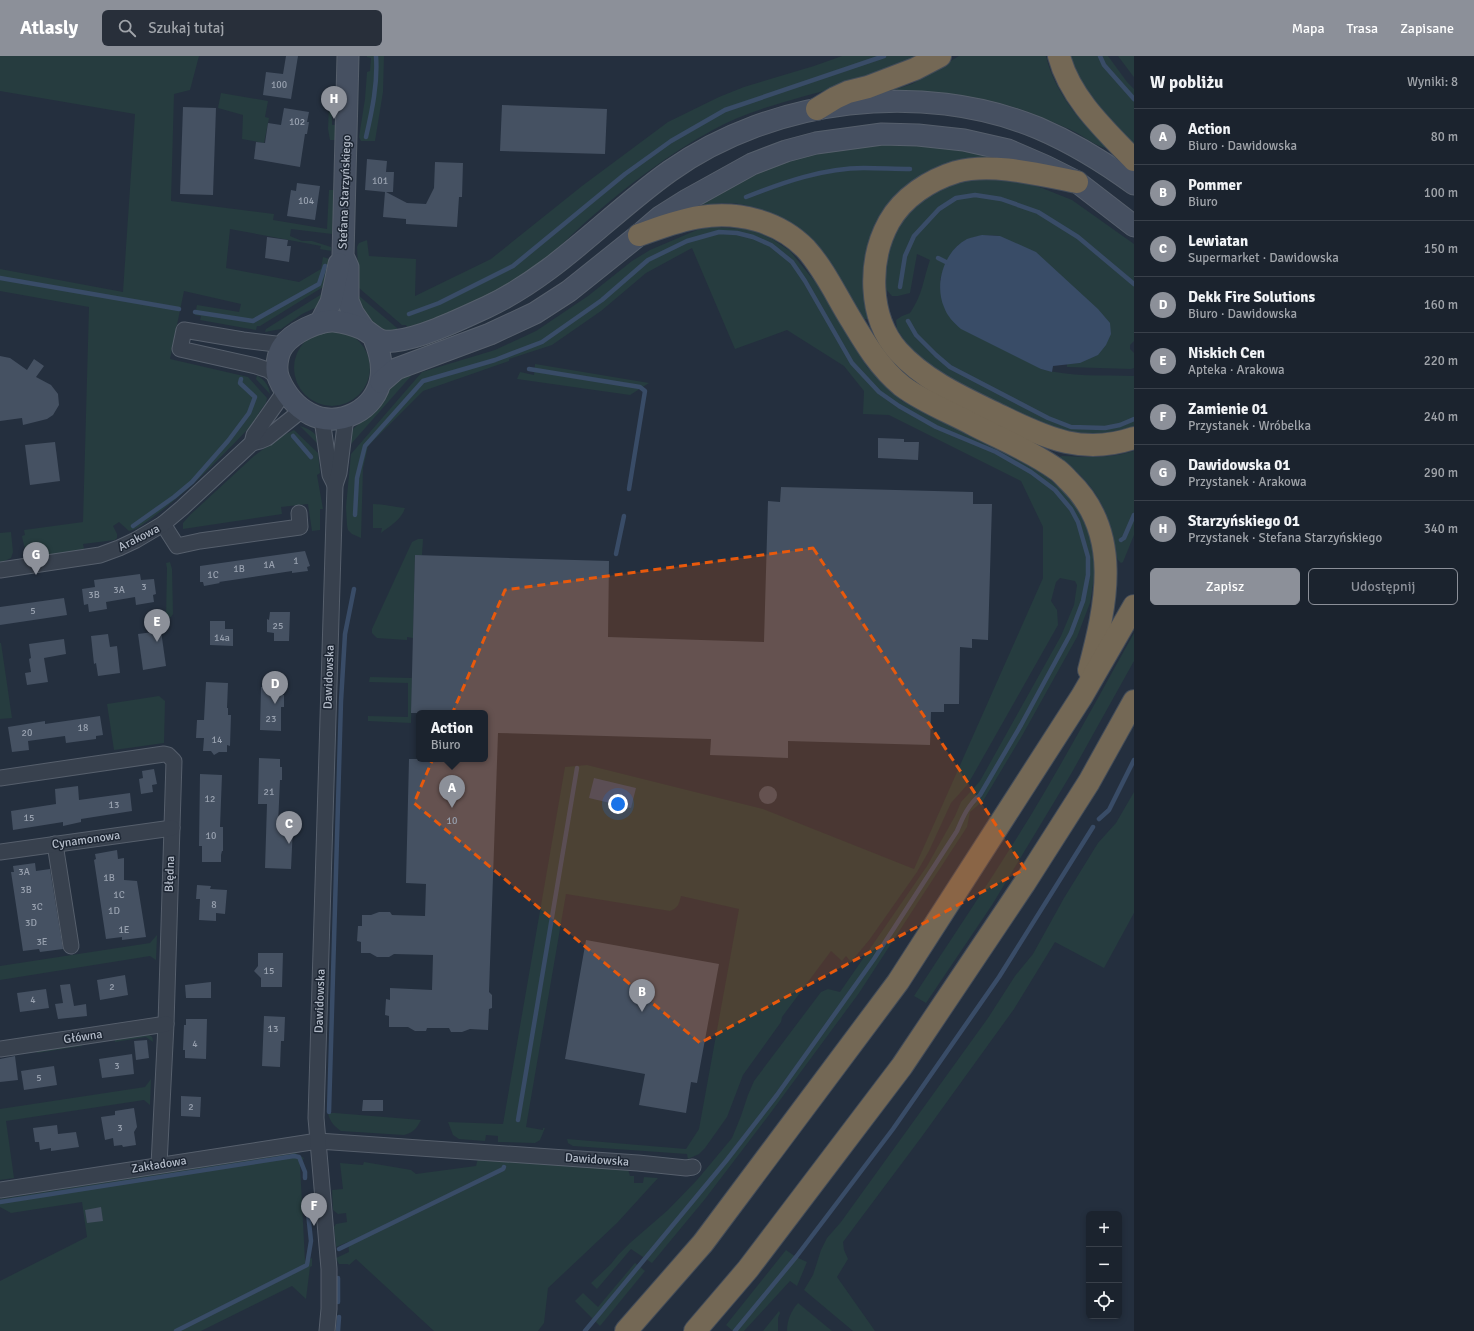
<!DOCTYPE html>
<html lang="pl">
<meta charset="utf-8">
<style>
:root{--surface:#1b232e;--page:#282f3a;--text:#f1f3f6;--muted:#a0a4aa;--line:#39404a;--accent:#8c9099}
body{margin:0;font-family:Signika,sans-serif;background:var(--page);color:var(--text)}
.controls{position:absolute;right:12px;bottom:12px;display:grid;overflow:hidden;border-radius:6px;box-shadow:0 2px 6px #0003}
.controls button{width:36px;height:36px;display:grid;place-items:center;padding:0;border:0;border-bottom:1px solid var(--line);background:var(--surface);color:var(--text);font:20px sans-serif}
.you{position:absolute;left:618px;top:748px;width:14px;height:14px;margin:-10px;border:3px solid #fff;border-radius:50%;background:#1a73e8;box-shadow:0 0 0 6px #1a73e833}
.badge{display:grid;place-items:center;width:26px;height:26px;border-radius:50%;background:var(--accent);color:#fff;font-size:13px;font-weight:700}
.pin{position:absolute;translate:-50% -33px;filter:drop-shadow(0 1px 2px #0008)}
.pin::after{content:'';position:absolute;top:21px;width:14px;height:12px;background:inherit;clip-path:polygon(0 0,100% 0,50% 100%)}
.popup{position:absolute;left:416px;top:654px;width:72px;height:52px;box-sizing:border-box;display:grid;place-content:center;border-radius:6px;background:var(--surface);filter:drop-shadow(0 1px 3px #0005);font-size:13px;white-space:nowrap;color:var(--muted)}
.popup b{font-size:15px;color:var(--text)}
.popup::after{content:'';position:absolute;left:50%;top:100%;margin-left:-8px;border:8px solid transparent;border-top-color:var(--surface)}
.list{margin:0;padding:0;list-style:none}
h2{display:flex;justify-content:space-between;align-items:center;height:52px;margin:0;padding:0 16px;font-size:17px}
h2 small{font-size:13px;font-weight:400;color:var(--muted)}
.list li{display:grid;grid-template-columns:26px 1fr auto;gap:12px;align-items:center;box-sizing:border-box;height:56px;padding:0 16px;border-top:1px solid var(--line)}
.list b{display:block;font-size:15px;white-space:nowrap}
.list p{margin:0;font-size:13px;white-space:nowrap;color:var(--muted)}
.list em{font-size:13px;font-style:normal;color:var(--muted)}
.actions{display:flex;gap:8px;padding:12px 16px}
.actions a{flex:1;padding:9px 0;border:1px solid var(--accent);border-radius:6px;text-align:center;font-size:14px;color:var(--accent)}
.actions .main{background:var(--accent);color:#fff}
.icon{flex:none;width:22px;height:22px;fill:none;stroke:currentColor;stroke-width:2;stroke-linecap:round;stroke-linejoin:round}
.map{position:relative;flex:none;width:1134px;height:1275px;overflow:hidden}
header{display:flex;align-items:center;gap:24px;box-sizing:border-box;height:56px;padding:0 20px;background:var(--accent);color:#fff}
header strong{font-size:19px}
nav{display:flex;gap:22px;margin-inline-start:auto;font-size:14px}
.search{width:280px;height:36px;background:var(--page);display:flex;align-items:center;gap:10px;box-sizing:border-box;padding:0 14px;border-radius:6px;color:var(--muted);font-size:15px}
main{display:flex}
aside{flex:1;background:var(--surface)}
.map>svg:first-child{display:block}
.green{fill:#263c3f}
.water{fill:#394c67}
.lines{fill:none;stroke-linecap:round;stroke-linejoin:round}
.stream{stroke:#394c67;stroke-width:4.5}
.building{fill:#455162}
.street-casing{stroke:#565f6c;stroke-width:17}
.secondary-casing{stroke:#565f6c;stroke-width:23}
.highway-casing{stroke:#434c59;stroke-width:24}
.street{stroke:#38414e;stroke-width:15}
.secondary{stroke:#465061;stroke-width:21}
.highway{stroke:#746855;stroke-width:22}
.marked{fill:#e8590c;fill-opacity:0.2;stroke:#e8590c;stroke-width:3;stroke-dasharray:8 5;stroke-linejoin:round}
.labels{text-anchor:middle;dominant-baseline:central;stroke-width:3;stroke-linejoin:round;paint-order:stroke}
.number-label{font-size:10px;fill:#98a1af}
.street-label{font-size:12px;fill:#b4bcc9;stroke:#1d2633}
</style>
<header>
<strong>Atlasly</strong>
<div class="search"><svg class="icon" aria-label="search" viewBox="0 0 24 24"><circle cx="10" cy="10" r="6"/><path d="M15 15l6 6"/></svg>Szukaj tutaj</div>
<nav><a>Mapa</a><a>Trasa</a><a>Zapisane</a></nav>
</header>
<main>
<div class="map">
<svg width="1134" height="1275" viewBox="0 0 1134 1275">
<rect width="100%" height="100%" fill="#242f3e"/>
<!-- green -->
<g class="green">
<path d="M0 0H199L190 34 174 38 171 145 274 158 273 164 327 173 329 134H334L332 178 291 173 290 180 302 185H312L331 191V195L320 193 321 190 230 173 226 212 299 226 321 213 323 201 330 203 325 231H323L260 270H257L256 274 200 264 201 260 195 259 197 249 239 256 241 248 184 235 170 303 248 321 267 342 266 347 258 358 260 360C226 396 193 432 153 461 146 466 138 473 129 475L119 466 113 470 117 478V482L115 484 83 488 84 493 39 501C26 501 24 491 22 480L25 479 24 474 83 466 89 251 0 235V213L123 236 135 58 0 35Z"/>
<polygon points="367,0 384,0 383,36 375,85 361,85 359,81 365,43 367,16 370,15 371,2 367,1"/>
<path d="M842 0H921C897 9 872 20 848 28 802 42 753 51 711 75 667 99 627 130 589 163 572 178 556 195 538 210 529 216 519 222 510 227 478 246 443 263 407 271L406 269H402L359 232 357 191 359 187 367 184 369 200 416 203 415 240 491 203 582 130 668 66 719 41 744 31 814 10Z"/>
<path d="M959 0H1046C1052 26 1069 52 1088 72 1094 79 1101 84 1106 92 1096 90 1086 82 1077 77 1066 71 1054 67 1043 62 995 41 942 34 890 35L912 28Z"/>
<polygon points="1068,0 1108,0 1127,26 1134,33 1134,93 1086,36"/>
<polygon points="1118,0 1134,0 1134,21 1133,20"/>
<polygon points="221,37 268,45 265,61 269,62 264,87 242,83 243,59 218,52"/>
<polygon points="332,40 336,40 336,55 332,55 332,69 336,69 335,84 330,84 328,73 329,49 331,49"/>
<path d="M889 86 957 91 993 101H974L954 105 932 114 915 124 870 185 866 199 863 222 865 246 869 263H865L860 260 784 164C765 154 747 147 725 147 716 147 708 150 700 148 740 126 780 103 825 94 846 90 868 89 889 86Z"/>
<path d="M971 121 1013 123 1042 132 1072 144 1134 188V285L1130 289V293L1134 297V312L1131 313 1067 311V308L1080 307 1000 180C962 177 951 190 940 224L1041 313C1070 321 1103 319 1134 320V374L1086 380 1039 368 956 328 929 310 906 287 897 273 896 264 902 260 910 257C923 238 923 224 930 204L917 198 910 237 898 240H892L884 231 885 210 893 181 906 160 930 137Z"/>
<path d="M711 171 745 173 759 177 772 183 790 195 816 227 867 311 902 345 1032 411 1048 422 1067 438 1077 451 1091 482 1094 504V522L1090 547 1077 581 1023 678 983 745 970 756 967 771 859 937 769 1059 705 1143 652 1207 631 1193 597 1233 591 1227 611 1208 618 1199 630 1187 668 1154 697 1124 732 1082 741 1060 748 1039 754 1025 821 936 828 933 840 936 927 810 955 760 961 746 980 725 1061 580 1074 549 1077 529 1075 525 1060 522 1056 526 1051 545 1057 554 1058 569 968 728 951 747 929 795 917 816 870 883 851 906 846 900 842 905 831 895 782 961 781 966 743 1019 727 1061 705 1092 699 1098 688 1103 687 1098 573 1090 568 1087 567 1083 686 1093 699 1073 739 853 681 840C679 848 678 852 670 855L566 838 526 1071 543 1074V1072H545L540 1084 535 1087 498 1086V1080L486 1079 485 1085 459 1083 453 1079 448 1066 503 1068 565 711 587 709 763 753 914 813 1043 522V471L1021 425 889 359 863 358 864 335 844 310 787 274 735 293 692 192 646 217 601 255 552 289 509 303V305L423 335 368 390 363 412 361 482 352 478 348 474 347 469 346 451 351 398 422 316 495 294 536 275 588 240 632 205 650 194 697 174Z"/>
<polygon points="325,236 317,251 302,258 281,273 265,276 266,273"/>
<path d="M358 239 397 272V275C394 275 391 276 388 275 379 274 361 259 358 252 357 248 358 243 358 239Z"/>
<circle cx="332" cy="312" r="38"/>
<polygon points="535,308 649,327 630,339 517,323 520,316 534,319"/>
<polygon points="410,317 411,320 351,388 348,387 351,376 354,372 378,352 391,330 399,322"/>
<path d="M257 319C264 324 269 329 270 338L256 323Z"/>
<path d="M300 370C311 373 317 378 321 388H318Z"/>
<polygon points="294,374 318,397 320,417 317,419 323,453 320,453 320,474 312,475 308,448 281,451 282,458 183,473 183,467 190,459 254,400 278,382"/>
<path d="M1134 395V479L1123 506 1121 507 1117 503C1110 456 1098 430 1059 401L1062 400C1089 401 1107 403 1134 395Z"/>
<path d="M373 448C384 448 394 451 405 452 402 463 390 470 381 477L382 472H373Z"/>
<polygon points="11,476 13,496 11,502 0,507 0,477"/>
<polygon points="418,483 423,483 422,499 415,499 413,582 407,581 407,584 377,582 372,577 372,573 412,486"/>
<polygon points="170,506 172,513 173,558 171,561 166,562 167,512 166,507"/>
<path d="M1134 577V605L1071 718 992 849 926 947 914 940C953 880 993 821 1031 759 1067 699 1100 638 1134 577Z"/>
<polygon points="0,587 1,587 12,662 0,663"/>
<polygon points="370,621 412,622 411,667 368,665 368,660 408,661 408,627 369,626"/>
<polygon points="159,640 165,645 164,687 114,694 107,648"/>
<polygon points="1134,736 1134,857 1104,912 1055,886 1014,953 923,1079 843,1186 844,1194 848,1203 837,1221 875,1275 853,1275 804,1234 813,1219 821,1194 827,1182 841,1166 988,962 1015,920 1033,898 1064,842 1098,787 1116,767"/>
<polygon points="157,879 156,904 150,900 0,924 0,910 150,887"/>
<path d="M145 978C151 979 153 980 153 986L146 981 115 986 114 982Z"/>
<polygon points="82,987 82,990 37,997 37,994"/>
<polygon points="151,1023 150,1049 144,1044 6,1065 14,1122 0,1124 0,1053 145,1031"/>
<path d="M328 1057H335L421 1064C417 1072 413 1077 404 1079L341 1075C334 1070 330 1066 328 1057Z"/>
<polygon points="294,1096 304,1102 300,1109 305,1205 312,1202 312,1210 310,1211 306,1243 292,1230 201,1275 0,1275 0,1225 87,1181 82,1146 11,1157 0,1151 0,1143"/>
<polygon points="478,1102 628,1113 630,1120 634,1120 634,1127 643,1127 644,1121 658,1122 617,1167 548,1232 544,1267 538,1275 434,1275 356,1203 349,1209 348,1208 339,1208 336,1202 349,1196 348,1186 336,1191 334,1171 336,1168 347,1166 346,1157 338,1158 333,1154 332,1134 343,1133 340,1107 363,1109 364,1106 411,1114 416,1118 476,1110"/>
<polygon points="786,1194 796,1201 807,1206 797,1230 790,1225 744,1275 733,1275 726,1269"/>
<polygon points="635,1207 645,1215 600,1270 575,1245 583,1237 598,1251"/>
<path d="M798 1247 832 1275H787C787 1264 791 1255 798 1247Z"/>
<polygon points="779,1255 780,1257 778,1262 778,1275 763,1275"/>
</g>
<!-- water -->
<g class="water">
<path d="M982 179 1000 180 1036 196 1098 253 1110 267 1111 278 1106 289 1098 299 1080 307 1053 310 1052 316 1041 313 961 273C954 267 947 260 944 251 934 228 944 195 967 183 972 181 978 180 982 179Z"/>
<polygon points="594,722 636,732 631,752 589,742"/>
</g>
<g class="lines">
<!-- stream -->
<g class="stream">
<polyline points="1100,0 1104,9 1134,43"/>
<path d="M366 81C372 55 378 27 376 0"/>
<path d="M746 141C784 126 824 112 864 112 880 112 895 113 910 113"/>
<polyline points="938,202 946,206"/>
<polyline points="0,222 179,253"/>
<polyline points="900,231 905,200 914,180 939,153 956,142 975,139 1001,143 1038,156 1078,181 1134,228"/>
<polyline points="195,256 253,265 319,228 325,210"/>
<polyline points="409,258 439,247 513,210 625,118 671,85 725,54 884,0"/>
<polyline points="908,265 916,279 936,299 950,311 1048,362 1071,371 1105,372 1120,369 1134,363"/>
<polyline points="529,313 640,331 645,335 629,433"/>
<polyline points="293,380 311,401"/>
<path d="M355 459 357 422 365 390 423 325 495 304 542 286 602 244 648 204 687 185 719 176 737 177 753 181 771 189 792 206 805 225 852 307 879 336 899 350 936 371 996 396 1031 416 1055 434 1071 453 1078 466 1088 501V519L1083 545 1071 577 1021 669 980 739C968 749 963 761 957 775L874 903 777 1039 726 1105 585 1275"/>
<polyline points="133,470 174,441 192,426 228,385 249,357 255,341 240,327 241,323"/>
<polyline points="1121,484 1124,482 1134,459"/>
<polyline points="616,498 624,460"/>
<polyline points="1099,763 1109,754 1134,704"/>
<polyline points="329,1056 341,645 345,578 354,533"/>
<polyline points="518,1064 577,712"/>
<polyline points="0,1146 294,1100 299,1101 305,1116 305,1122"/>
<polyline points="339,1193 503,1113 504,1111"/>
<polyline points="338,1222 338,1246"/>
<polyline points="176,1275 307,1209 311,1185 307,1147"/>
<polyline points="338,1275 339,1261"/>
<polyline points="735,1275 796,1201 893,1073 999,921 1093,771"/>
</g>
</g>
<!-- building -->
<g class="building">
<polygon points="286,0 298,0 291,43 263,39 266,16 283,18"/>
<polygon points="502,49 607,53 605,98 500,95"/>
<polygon points="183,51 216,52 213,139 180,138"/>
<polygon points="284,52 309,56 307,66 309,66 307,78 305,78 300,111 254,103 256,86 265,87 268,67 281,69"/>
<polygon points="367,103 387,105 386,116 394,116 393,136 386,136 407,147 426,148 434,132 435,106 463,107 462,141 459,141 457,171 406,168 406,163 383,161 385,136 365,134"/>
<polygon points="297,127 320,130 315,164 287,160 291,134 296,135"/>
<polygon points="267,181 288,184 287,190 291,190 289,206 265,202"/>
<polygon points="0,300 10,302 27,314 34,303 44,310 36,321 51,329 58,338 59,349 53,359 47,363 23,369 22,362 0,365"/>
<polygon points="878,382 904,383 904,386 919,386 918,404 878,402"/>
<polygon points="55,386 60,425 30,429 25,389"/>
<polygon points="781,431 973,436 973,448 992,448 988,584 972,583 972,592 960,591 959,648 944,648 944,656 931,656 930,689 788,685 788,702 710,699 711,683 498,677 489,936 492,939 492,952 489,953 488,974 470,973 462,976 451,976 449,972 427,972 426,975 415,975 408,971 389,971 389,960 385,959 386,943 390,944 390,932 432,934 433,899 394,898 389,901 377,901 370,897 361,897 361,886 357,885 358,870 362,870 362,859 371,859 379,856 390,856 392,859 425,860 426,828 406,827 409,703 485,703 485,657 411,657 415,499 609,505 608,581 764,586 768,445 780,446"/>
<polygon points="305,495 310,510 307,511 308,515 292,517 292,515 219,526 220,527 204,530 203,526 200,526 200,510"/>
<polygon points="140,518 141,524 154,523 156,538 153,539 154,546 136,549 135,541 106,546 107,553 89,556 88,548 84,549 82,533 95,531 94,524"/>
<polygon points="64,542 67,559 0,569 0,551"/>
<polygon points="270,556 290,556 289,585 274,585 274,577 267,576 267,563 269,564"/>
<polygon points="210,565 225,565 225,573 233,573 233,590 210,589"/>
<polygon points="161,575 166,610 143,614 138,578"/>
<polygon points="108,578 110,591 117,590 120,617 98,620 96,607 94,608 91,580"/>
<polygon points="64,583 66,598 44,602 48,626 27,629 25,617 31,616 29,603 31,602 29,588"/>
<polygon points="206,626 228,627 227,652 228,652 228,659 231,659 230,690 227,689 227,696 219,696 214,699 211,695 203,695 204,682 196,682 197,664 204,664"/>
<polygon points="261,631 282,631 282,639 284,639 284,651 281,651 281,675 260,674"/>
<polygon points="100,660 103,679 96,680 96,683 66,687 65,680 28,685 29,694 12,696 8,671 45,665 45,668"/>
<polygon points="259,702 280,703 280,711 282,711 282,724 280,724 278,769 293,770 291,813 265,812 267,748 258,748"/>
<polygon points="154,713 157,728 152,729 153,736 141,738 139,723 143,722 142,715"/>
<polygon points="200,718 222,719 220,771 223,771 223,795 222,795 221,799 221,806 202,806 202,790 199,790"/>
<circle cx="768" cy="739" r="9"/>
<polygon points="78,730 79,744 130,737 132,755 81,763 81,766 63,770 63,766 13,774 11,755 56,748 55,733"/>
<polygon points="117,794 118,803 124,802 124,824 137,825 146,881 122,884 122,881 106,883 94,804 96,803 95,798"/>
<polygon points="35,807 36,815 50,813 63,893 40,896 39,893 23,895 11,816 14,816 13,810"/>
<polygon points="197,829 211,830 210,833 227,834 225,858 216,857 216,865 199,864 200,843 196,843"/>
<polygon points="586,884 719,908 697,1027 691,1026 686,1057 639,1049 645,1018 565,1003"/>
<polygon points="258,897 283,897 282,931 261,931 261,922 254,915 258,910"/>
<polygon points="125,919 128,939 100,944 97,924"/>
<polygon points="211,926 211,942 186,942 185,929"/>
<polygon points="70,928 74,950 86,948 87,960 58,963 55,948 63,947 60,929"/>
<polygon points="46,933 49,952 20,956 17,937"/>
<polygon points="264,960 285,961 284,985 281,985 280,1011 262,1010"/>
<polygon points="186,963 207,963 206,1003 185,1002 185,994 183,994 184,969 186,969"/>
<polygon points="147,984 149,1002 136,1004 134,985"/>
<polygon points="132,998 134,1018 102,1022 99,1003"/>
<polygon points="15,1000 18,1024 0,1026 0,1003"/>
<polygon points="54,1010 57,1029 24,1034 21,1015"/>
<polygon points="181,1040 201,1041 200,1061 181,1060"/>
<polygon points="363,1044 383,1044 383,1055 362,1055"/>
<polygon points="134,1052 137,1071 134,1076 136,1089 123,1091 122,1089 114,1090 113,1082 105,1084 101,1061 115,1059 115,1055"/>
<polygon points="57,1069 58,1078 76,1076 79,1091 51,1095 51,1092 40,1094 39,1086 35,1086 33,1072"/>
<polygon points="101,1151 103,1165 87,1167 85,1154"/>
</g>
<g class="lines">
<defs>
<g id="street">
<polyline points="279,322 268,314 256,310 180,293 184,274 243,284 284,289"/>
<polyline points="322,363 330,419 335,429"/>
<polyline points="252,387 260,385 267,382 302,354"/>
<polyline points="163,468 177,490 200,485 300,471 299,457"/>
<polyline points="0,514 100,499 119,492 136,484 163,468 182,452 252,387 254,379 285,335"/>
<polyline points="0,722 164,698 168,699 174,705 166,968 159,1109"/>
<polyline points="55,788 71,890"/>
<polyline points="0,796 172,772"/>
<polyline points="0,993 166,968"/>
<polyline points="0,1134 318,1085 638,1107 686,1112 693,1111"/>
<polyline points="327,1275 329,1253 329,1213 316,1062 335,429 339,417 346,361"/>
</g>
<g id="secondary">
<polyline points="348,0 343,200 348,211 348,245 353,257 364,273"/>
<polyline points="320,267 331,246 339,208"/>
<path d="M374 282C379 294 383 308 381 321 377 354 338 373 310 358 296 351 285 337 279 323 275 314 277 298 283 290 292 277 319 264 334 265 343 266 354 269 363 273 376 280 376 287 394 285 422 282 461 263 487 251 557 218 608 159 670 115 773 42 921 24 1038 72 1073 87 1104 106 1134 128"/>
<polyline points="381,326 396,313 490,278 535,257 569,235 639,179 660,161 687,144 752,108 786,95 816,87 882,78 918,79 964,84 1008,94 1045,110 1077,126 1134,170"/>
</g>
<g id="highway">
<path d="M1059 0C1070 42 1105 74 1134 104"/>
<polyline points="817,53 835,42 848,36 868,31 915,13 940,0"/>
<path d="M1077 126C1041 119 992 106 956 116 930 124 903 141 889 166 868 204 868 261 898 295 926 326 966 343 1003 361 1048 383 1084 399 1134 382"/>
<path d="M639 179C659 172 679 164 700 161 738 155 779 165 806 193 824 213 836 239 850 262 865 287 879 311 902 330 923 346 950 356 974 369 1001 383 1031 395 1056 413 1061 416 1065 421 1069 425 1123 477 1106 550 1089 614"/>
<polyline points="626,1275 703,1187 898,926 1082,640 1134,550"/>
<polyline points="695,1275 748,1213 902,1010 1024,828 1089,726 1134,645"/>
</g>
</defs>
<!-- street casing -->
<use href="#street" class="street-casing"/>
<!-- secondary casing -->
<use href="#secondary" class="secondary-casing"/>
<!-- highway casing -->
<use href="#highway" class="highway-casing"/>
<!-- street -->
<use href="#street" class="street"/>
<!-- secondary -->
<use href="#secondary" class="secondary"/>
<!-- highway -->
<use href="#highway" class="highway"/>
</g>
<!-- marked area -->
<path class="marked" d="M813 492 1025 813 700 987 414 747 505 534Z"/>
<g class="labels">
<!-- number labels -->
<g class="number-label">
<text x="279" y="29">100</text>
<text x="297" y="66">102</text>
<text x="380" y="125">101</text>
<text x="306" y="145">104</text>
<text x="296" y="505">1</text>
<text x="269" y="509">1A</text>
<text x="239" y="513">1B</text>
<text x="213" y="519">1C</text>
<text x="144" y="531">3</text>
<text x="119" y="534">3A</text>
<text x="94" y="539">3B</text>
<text x="33" y="555">5</text>
<text x="278" y="570">25</text>
<text x="222" y="582">14a</text>
<text x="271" y="663">23</text>
<text x="83" y="672">18</text>
<text x="27" y="677">20</text>
<text x="217" y="684">14</text>
<text x="269" y="736">21</text>
<text x="210" y="743">12</text>
<text x="114" y="749">13</text>
<text x="29" y="762">15</text>
<text x="452" y="765">10</text>
<text x="211" y="780">10</text>
<text x="24" y="816">3A</text>
<text x="109" y="822">1B</text>
<text x="26" y="834">3B</text>
<text x="119" y="839">1C</text>
<text x="214" y="849">8</text>
<text x="37" y="851">3C</text>
<text x="114" y="855">1D</text>
<text x="31" y="867">3D</text>
<text x="124" y="874">1E</text>
<text x="42" y="886">3E</text>
<text x="269" y="915">15</text>
<text x="112" y="931">2</text>
<text x="33" y="944">4</text>
<text x="273" y="973">13</text>
<text x="195" y="988">4</text>
<text x="117" y="1010">3</text>
<text x="39" y="1022">5</text>
<text x="191" y="1051">2</text>
<text x="120" y="1072">3</text>
</g>
<!-- street labels -->
<g class="street-label">
<text transform="translate(345 136) rotate(-88)">Stefana Starzyńskiego</text>
<text transform="translate(139 482) rotate(-27)">Arakowa</text>
<text transform="translate(329 621) rotate(-88)">Dawidowska</text>
<text transform="translate(86 784) rotate(-8)">Cynamonowa</text>
<text transform="translate(170 818) rotate(-88)">Błędna</text>
<text transform="translate(320 945) rotate(-88)">Dawidowska</text>
<text transform="translate(83 981) rotate(-8)">Główna</text>
<text transform="translate(597 1104) rotate(4)">Dawidowska</text>
<text transform="translate(159 1109) rotate(-9)">Zakładowa</text>
</g>
</g>
</svg>
<div class="controls">
<button>+</button>
<button>−</button>
<button><svg class="icon" aria-label="locate" viewBox="0 0 24 24"><circle cx="12" cy="12" r="6"/><path d="M12 2v4M12 18v4M2 12h4M18 12h4"/></svg></button>
</div>
<div class="you"></div>
<div class="pin badge" style="left:452px;top:752px">A</div>
<div class="popup"><b>Action</b>Biuro</div>
<div class="pin badge" style="left:642px;top:956px">B</div>
<div class="pin badge" style="left:289px;top:788px">C</div>
<div class="pin badge" style="left:275px;top:648px">D</div>
<div class="pin badge" style="left:157px;top:586px">E</div>
<div class="pin badge" style="left:314px;top:1170px">F</div>
<div class="pin badge" style="left:36px;top:519px">G</div>
<div class="pin badge" style="left:334px;top:63px">H</div>
</div>
<aside>
<h2>W pobliżu<small>Wyniki: 8</small></h2>
<ul class="list">
<li><span class="badge">A</span><div><b>Action</b><p>Biuro · Dawidowska</p></div><em>80 m</em></li>
<li><span class="badge">B</span><div><b>Pommer</b><p>Biuro</p></div><em>100 m</em></li>
<li><span class="badge">C</span><div><b>Lewiatan</b><p>Supermarket · Dawidowska</p></div><em>150 m</em></li>
<li><span class="badge">D</span><div><b>Dekk Fire Solutions</b><p>Biuro · Dawidowska</p></div><em>160 m</em></li>
<li><span class="badge">E</span><div><b>Niskich Cen</b><p>Apteka · Arakowa</p></div><em>220 m</em></li>
<li><span class="badge">F</span><div><b>Zamienie 01</b><p>Przystanek · Wróbelka</p></div><em>240 m</em></li>
<li><span class="badge">G</span><div><b>Dawidowska 01</b><p>Przystanek · Arakowa</p></div><em>290 m</em></li>
<li><span class="badge">H</span><div><b>Starzyńskiego 01</b><p>Przystanek · Stefana Starzyńskiego</p></div><em>340 m</em></li>
</ul>
<div class="actions"><a class="main">Zapisz</a><a>Udostępnij</a></div>
</aside>
</main>
